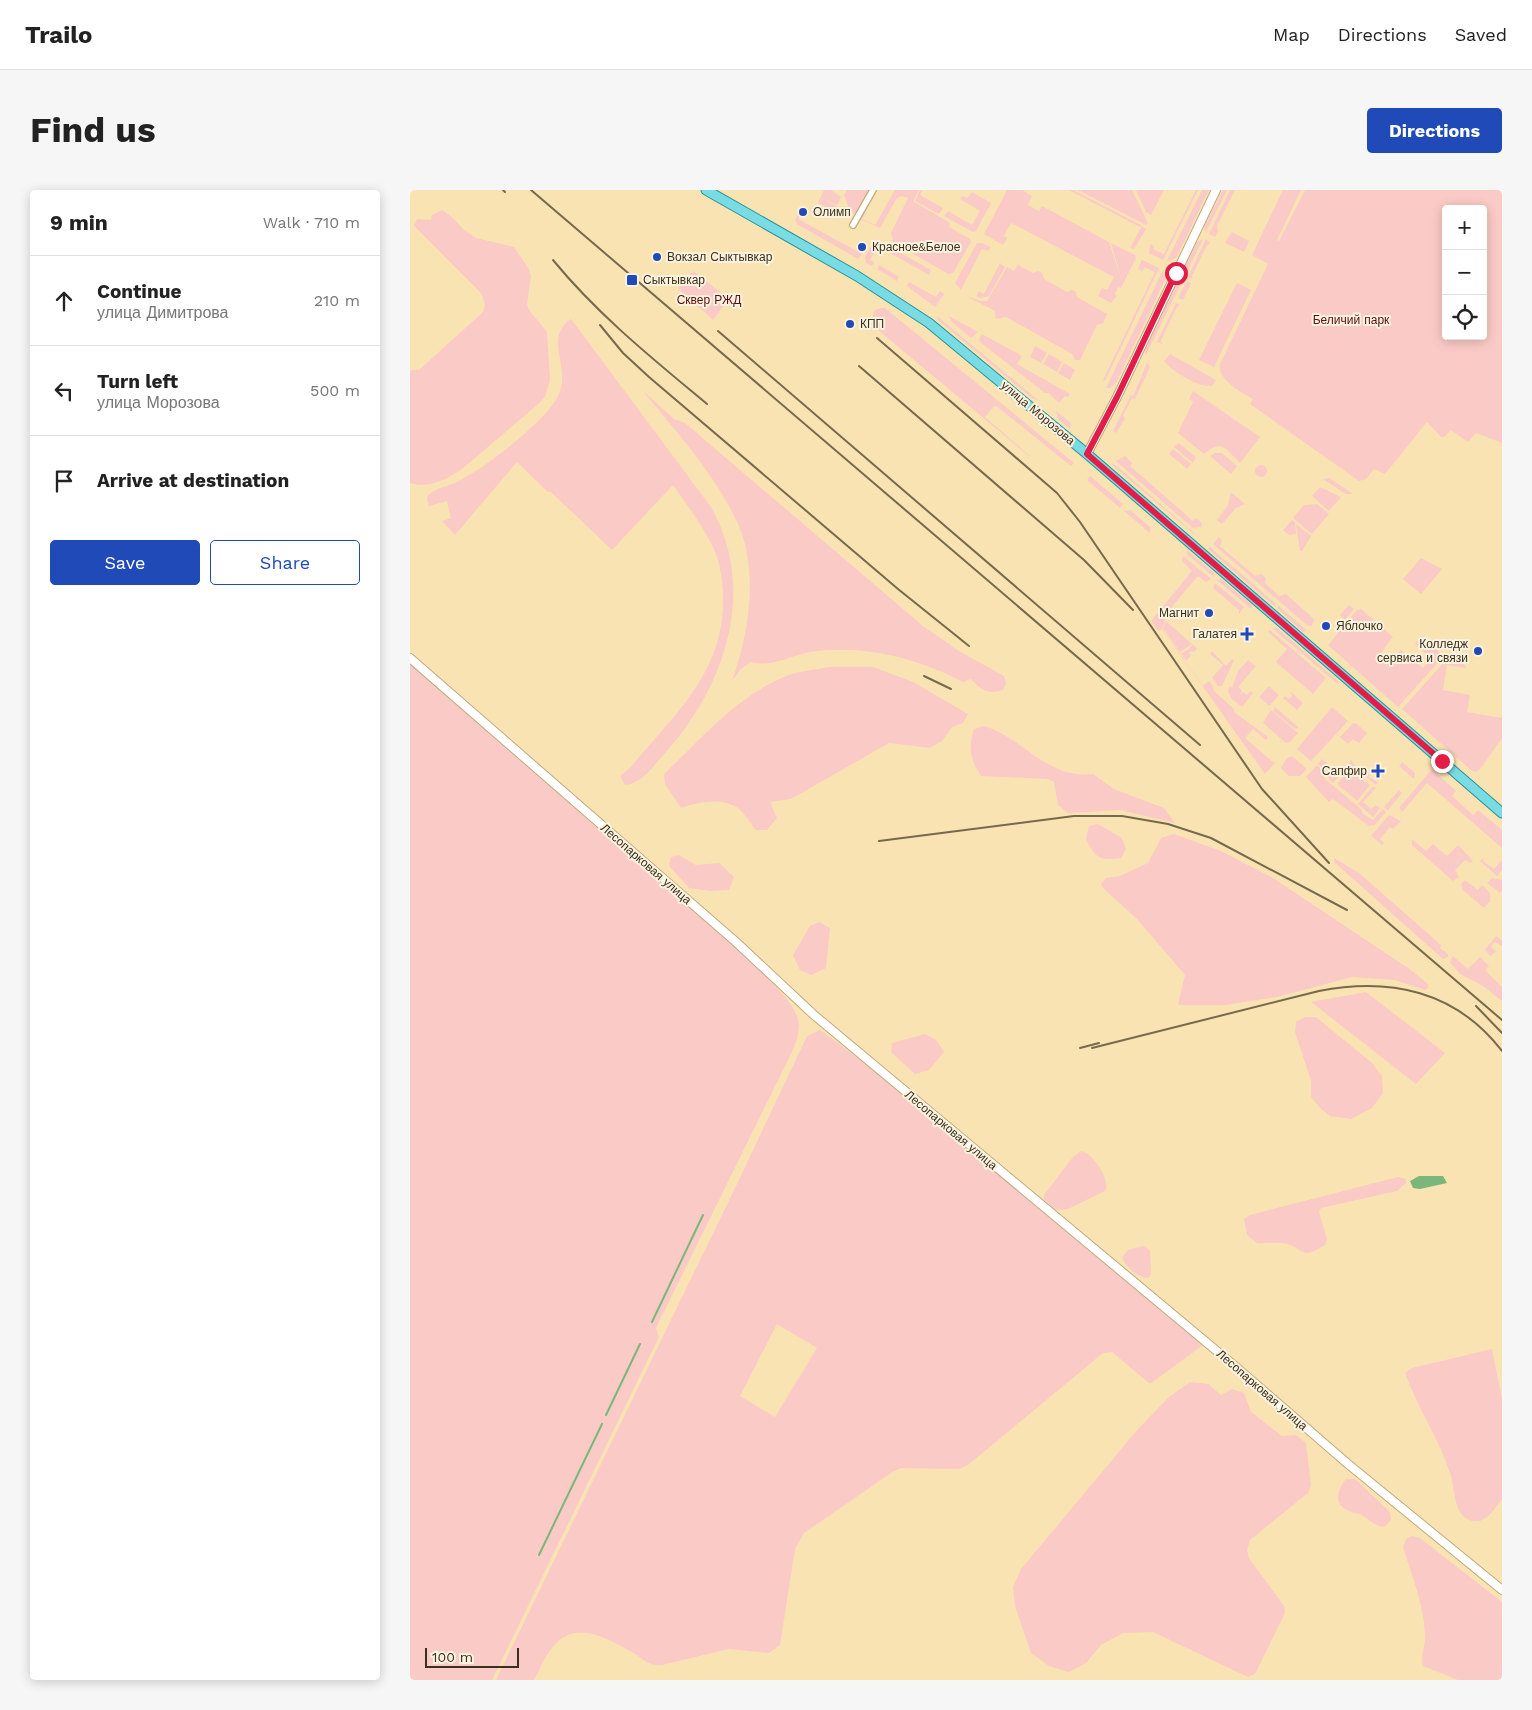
<!DOCTYPE html>
<meta charset="utf-8">
<style>
:root{--surface:#fff;--page:#f6f6f6;--text:#222;--muted:#767676;--line:#e0e0e0;--accent:#204ab8}
body{margin:0;font-family:"Work Sans",sans-serif;background:var(--page);color:var(--text)}
.controls{position:absolute;right:15px;top:15px;display:grid;overflow:hidden;border-radius:5px;box-shadow:0 2px 12px #0003}
.controls button{width:45px;height:45px;display:grid;place-items:center;padding:0;border:0;border-bottom:1px solid var(--line);background:var(--surface);color:var(--text);font:25px sans-serif}
.scale{position:absolute;left:15px;bottom:12px;width:94px;box-sizing:border-box;padding-left:5px;border:2px solid #39301d;border-top:0;font-size:14px;line-height:18px;white-space:nowrap;color:#39301d;-webkit-text-stroke:4px #fbf2df;paint-order:stroke}
.stop{position:absolute;width:15px;height:15px;margin:-11px;border:4px solid #e11d48;border-radius:50%;background:#fff}
.stop.end{background:#e11d48;border-color:#fff;box-shadow:0 1px 5px #0008}
.list{margin:0;padding:0;list-style:none}
h2{display:flex;justify-content:space-between;align-items:center;height:65px;margin:0;padding:0 20px;font-size:21px}
h2 small{font-size:16px;font-weight:400;color:var(--muted)}
.list li{display:grid;grid-template-columns:32px 1fr auto;gap:15px;align-items:center;box-sizing:border-box;height:90px;padding:0 20px;border-top:1px solid var(--line)}
.list b{display:block;font-size:19px;white-space:nowrap}
.list p{margin:0;font-size:16px;white-space:nowrap;color:var(--muted)}
.list em{font-size:16px;font-style:normal;color:var(--muted)}
.actions{display:flex;gap:10px;padding:15px 20px}
.actions a{flex:1;padding:11px 0;border:1px solid var(--accent);border-radius:5px;text-align:center;font-size:18px;color:var(--accent)}
.actions .main{background:var(--accent);color:#fff}
.icon{flex:none;width:28px;height:28px;fill:none;stroke:currentColor;stroke-width:2;stroke-linecap:round;stroke-linejoin:round}
.map{position:relative;flex:none;width:1092px;height:1490px;overflow:hidden;border-radius:5px}
header{display:flex;align-items:center;gap:30px;box-sizing:border-box;height:70px;padding:0 25px;background:var(--surface);border-bottom:1px solid var(--line)}
header strong{font-size:24px}
nav{display:flex;gap:28px;margin-inline-start:auto;font-size:18px}
.intro{display:flex;align-items:center;justify-content:space-between;box-sizing:border-box;height:120px;padding:0 30px}
h1{margin:0;font-size:35px}
.button{padding:12px 22px;border-radius:5px;background:var(--accent);color:#fff;font-size:18px;font-weight:700}
main{display:flex;gap:30px;padding:0 30px}
aside{flex:1;background:var(--surface);border-radius:5px;box-shadow:0 2px 12px #0003}
.map>svg:first-child{display:block}
.green{fill:#facac6;fill-rule:evenodd}
.water{fill:#7bb77b}
.lines{fill:none;stroke-linecap:round;stroke-linejoin:round}
.stream{stroke:#7bb77b;stroke-width:2}
.minor-casing{stroke:#c0aa7c;stroke-width:8}
.tertiary-casing{stroke:#c0aa7c;stroke-width:10}
.primary-casing{stroke:#289193;stroke-width:11}
.minor{stroke:#fff;stroke-width:5.5}
.tertiary{stroke:#fff;stroke-width:8}
.primary{stroke:#79dce5;stroke-width:9}
.rail{stroke:#76694d;stroke-width:2}
.route{stroke:#e11d48;stroke-width:6}
.poi-dot{fill:#204ab8;stroke:#fbf2df;stroke-width:2}
.labels{text-anchor:middle;dominant-baseline:central;stroke-width:4;stroke-linejoin:round;paint-order:stroke}
.poi-label{font-size:12px;fill:#39301d;stroke:#fbf2df;text-anchor:start}
.park-label{font-size:12px;fill:#5b0d11;stroke:#fbf2df}
.street-label{font-size:12px;fill:#39301d;stroke:#fbf2df}
</style>
<header>
<strong>Trailo</strong>
<nav><a>Map</a><a>Directions</a><a>Saved</a></nav>
</header>
<div class="intro"><h1>Find us</h1><a class="button">Directions</a></div>
<main>
<aside>
<h2>9 min<small>Walk · 710 m</small></h2>
<ul class="list">
<li><svg class="icon" aria-label="ahead" viewBox="0 0 24 24"><path d="M12 20V5M6 11l6-6 6 6"/></svg><div><b>Continue</b><p>улица Димитрова</p></div><em>210 m</em></li>
<li><svg class="icon" aria-label="left" viewBox="0 0 24 24"><path d="M17 20v-9H6M10 6l-5 5 5 5"/></svg><div><b>Turn left</b><p>улица Морозова</p></div><em>500 m</em></li>
<li><svg class="icon" aria-label="arrive" viewBox="0 0 24 24"><path d="M6 21V4h12l-3 4 3 4H6"/></svg><div><b>Arrive at destination</b></div></li>
</ul>
<div class="actions"><a class="main">Save</a><a>Share</a></div>
</aside>
<div class="map">
<svg width="1092" height="1490" viewBox="0 0 1092 1490">
<rect width="100%" height="100%" fill="#fae3b3"/>
<!-- green -->
<g class="green">
<polygon points="414,0 421,0 431,7 427,15 415,10 435,21 436,24 434,27 408,13"/>
<polygon points="437,0 460,0 446,24 440,22 434,5"/>
<polygon points="485,0 509,0 503,11 540,33 539,37 560,49 561,52 543,83 538,84 483,52 481,43 498,8 492,6 487,8 470,38 450,29 454,21 456,22 452,29 465,35"/>
<polygon points="510,0 513,0 510,5 533,18 529,24 505,11"/>
<polygon points="597,0 616,0 613,1 622,6 618,15 629,21 632,16 699,52 712,92 701,53 725,65 726,68 711,98 708,97 705,104 707,106 701,113 688,106 692,98 697,100 704,87 601,33 594,46 597,48 593,55 574,44"/>
<polygon points="659,0 663,0 731,35 730,37"/>
<polygon points="668,0 722,0 738,33 736,35"/>
<polygon points="726,0 754,0 741,25 736,22"/>
<polygon points="786,0 788,0 753,70 739,63 740,54 744,56 743,59 754,64"/>
<polygon points="792,0 799,0 766,68 757,71"/>
<polygon points="813,0 817,0 796,42 794,37"/>
<polygon points="820,0 825,0 807,36 808,41 805,47 799,44"/>
<path d="M873 0H891L867 50 869 51 895 0H1092V253L1066 243 1058 252 1041 240 1034 247H1031L1017 232 975 284 964 279 956 289 949 291 840 214 843 209C832 202 807 190 810 174L858 74 842 65ZM1036 19H1073V146H1036Z"/>
<polygon points="562,2 581,13 566,41 563,42 534,26 538,21 562,35 570,21 550,9 552,6 557,8"/>
<path d="M32 20 42 27 54 40 66 48 104 57 119 79 121 86 117 114 119 120 137 142 140 190 135 207 126 216 52 279C38 289 18 299 0 293V180H9L73 122 75 115 72 104 4 36 7 29 21 30 22 25Z"/>
<polygon points="390,21 392,22 388,29 452,64 448,69 387,34 385,30"/>
<polygon points="732,36 736,39 724,59 720,58"/>
<polygon points="822,42 839,51 834,62 815,53"/>
<polygon points="793,49 736,165 735,160 787,52"/>
<polygon points="796,49 800,53 796,57 782,86 783,89 778,87"/>
<polygon points="471,52 521,80 519,85 468,56 460,70 464,73 462,76 456,73 455,67 462,54 467,56"/>
<polygon points="567,53 572,53 581,57 578,61 572,59 551,100 545,93"/>
<polygon points="732,70 749,78 695,191 693,190 745,82 735,77 732,81 728,79"/>
<polygon points="590,73 595,77 579,106 571,108 566,106 569,101 574,104"/>
<polygon points="469,75 489,87 487,91 467,79"/>
<polygon points="608,75 623,83 628,81 632,83 634,89 657,102 662,100 666,102 667,107 697,124 693,133 687,135 670,170 665,170 662,164 596,127 586,129 585,121 556,106 570,111 577,111 597,77 604,81"/>
<polygon points="753,80 755,90 706,193 700,198 696,198"/>
<polygon points="283,81 319,109 303,130 268,98"/>
<polygon points="777,91 781,93 773,110 768,108"/>
<polygon points="499,92 526,107 530,101 534,104 525,117 497,96"/>
<polygon points="827,93 841,100 804,177 789,170"/>
<polygon points="766,113 770,115 767,117 751,150 752,154 747,152"/>
<path d="M470 118H475L664 273 661 276 585 215 575 227 621 267 619 266 468 140C463 133 461 128 465 120Z"/>
<polygon points="527,126 629,211 622,208 528,130"/>
<polygon points="539,126 568,142 561,148 541,131"/>
<path d="M161 129 301 317C348 400 315 497 255 563 245 574 232 594 215 595L210 586 221 577C263 526 311 485 313 415 314 396 311 376 304 359 293 336 277 315 263 295L202 360 141 302H138L107 272 45 345 32 331 41 328 37 311 19 316 17 308C21 298 40 296 49 291 77 276 112 248 134 225 142 216 151 205 152 192 154 169 137 145 161 129Z"/>
<polygon points="572,144 612,166 607,174 660,204 658,207 655,206 649,213 639,203 635,203 570,152 569,149"/>
<polygon points="625,156 637,163 631,173 620,167"/>
<polygon points="639,164 652,172 647,182 633,174"/>
<path d="M760 164 806 190 802 196C787 197 763 182 754 171Z"/>
<polygon points="654,173 665,180 660,190 648,183"/>
<polygon points="737,173 740,177 725,209 722,208 713,226 715,229 706,243 703,241 721,205 723,206"/>
<path d="M233 201 264 229 275 233 513 436 549 461 594 486 596 493 593 500C578 505 571 500 561 489L553 492C508 468 451 454 400 462 379 466 362 478 341 472L331 479 322 491C339 444 349 382 328 334 305 284 267 243 233 201Z"/>
<path d="M783 201 850 247 830 273C814 258 813 249 794 264L768 243 783 212 779 209Z"/>
<polygon points="646,221 661,233 660,239 648,229"/>
<polygon points="769,253 786,267 783,273 764,257"/>
<polygon points="763,259 781,274 777,279 759,264"/>
<polygon points="805,263 812,263 827,276 821,284 800,266"/>
<polygon points="715,266 722,273 720,276 783,331 786,328 792,333 791,337 783,338 706,271"/>
<polygon points="703,273 785,344 785,345 702,275"/>
<circle cx="851" cy="281" r="6"/>
<polygon points="680,286 713,314 710,318 677,290"/>
<polygon points="919,288 942,303 942,304 936,304 913,289"/>
<polygon points="910,297 931,307 919,321 902,306"/>
<polygon points="821,302 835,314 826,318 812,334 807,330 818,315"/>
<polygon points="907,314 919,324 902,344 883,328 894,315"/>
<polygon points="720,320 740,337 740,343 714,321"/>
<polygon points="882,330 885,332 886,344 879,345 873,340"/>
<polygon points="886,334 901,346 892,361 890,361"/>
<polygon points="809,347 812,350 810,356 845,386 851,384 856,388 855,393 869,406 876,404 903,428 904,431 901,436 898,436 803,354"/>
<polygon points="800,357 866,414 864,416 798,359"/>
<polygon points="778,361 804,383 804,387 776,363"/>
<polygon points="773,366 801,389 796,392 788,386 759,420 752,438 793,496 799,491 803,496 804,501 824,519 824,522 858,547 856,550 843,539 835,548 864,573 866,572 855,584 752,439 748,441 741,431 782,381 772,371"/>
<polygon points="1011,368 1032,379 1011,404 993,389"/>
<polygon points="811,389 842,415 841,419 807,390"/>
<polygon points="805,393 834,417 829,424 829,420 803,398"/>
<polygon points="939,415 944,419 935,430 930,425"/>
<polygon points="869,416 895,439 896,441 893,442 867,418"/>
<polygon points="951,419 983,447 969,465 978,474 991,460 1013,478 1021,468 1005,454 1013,446 1031,464 1031,469 988,517 918,455 947,420"/>
<polygon points="756,431 782,454 770,462 753,438"/>
<polygon points="862,438 867,438 928,491 928,494"/>
<polygon points="860,440 916,488 903,504 866,472 877,459 858,442"/>
<polygon points="783,454 787,459 784,462 781,461 779,463 781,465 776,471 771,463 778,460"/>
<polygon points="802,461 816,476 822,469 824,470 812,496 808,496 802,488 813,475 800,464"/>
<polygon points="838,470 846,476 828,497 832,501 830,505 833,502 837,505 841,501 843,503 832,517 821,508 818,501 820,496 822,498 828,481"/>
<polygon points="1036,470 1054,474 1056,478 1037,475 1033,500 1060,505 1057,522 1092,528 1092,548 1071,578 1066,582 1062,581 992,519"/>
<path d="M0 474 336 767C351 783 379 806 387 826 392 838 386 853 381 864L246 1138 249 1147 82 1490H0Z"/>
<path d="M419 477H463L503 492 558 524 553 533 542 537 532 551 520 558 479 553 381 609 360 612 367 628 357 640H346C340 634 333 620 325 616 308 608 288 612 271 618L255 594 254 584C291 549 326 507 374 487 387 481 405 480 419 477Z"/>
<polygon points="859,496 869,505 859,516 849,507"/>
<polygon points="880,501 893,513 887,520 873,508 875,506 879,509 882,506"/>
<polygon points="865,517 889,538 885,539 863,521"/>
<polygon points="922,517 938,531 901,571 887,559"/>
<polygon points="861,520 888,543 880,552 876,553 853,533"/>
<polygon points="943,533 947,534 957,543 949,553 943,549 938,554 930,547"/>
<path d="M574 536C614 548 636 589 683 584L704 599 754 618 765 633 710 620 658 623 648 615 644 592 638 589 571 586C560 569 558 558 564 539Z"/>
<polygon points="882,566 897,579 890,586 879,586 871,578 876,569"/>
<path d="M912 569 920 576 916 580 924 587 935 575 937 577 923 593C916 587 915 579 908 574Z"/>
<polygon points="941,570 948,579 950,577 960,585 958,587 968,592 966,595 939,573"/>
<polygon points="992,572 1005,583 1004,589 989,576"/>
<polygon points="907,575 911,579 915,589 951,619 953,624 963,630 973,619 976,622 965,635 959,636 923,609 919,612 896,587"/>
<polygon points="940,579 960,595 947,611 927,594"/>
<polygon points="1022,579 1046,601 1042,606 1063,625 1068,620 1092,640 1092,658 1017,593 992,622 989,618"/>
<polygon points="963,596 966,598 953,612 961,619 966,615 970,618 963,627 948,614"/>
<polygon points="989,600 992,603 978,620 974,617"/>
<polygon points="979,625 991,631 983,639 980,637 970,649 974,653 972,655 961,646"/>
<path d="M688 634 712 648 716 659 711 668C688 671 686 668 676 649L679 636Z"/>
<polygon points="764,644 811,661 863,688 1001,780 1018,794 1018,798 1015,800 985,790 942,787 867,807 815,815 768,815 775,785 727,729 694,699 691,694 696,688 710,686 738,673 751,648"/>
<polygon points="1002,649 1016,661 1023,654 1037,666 1048,655 1063,671 1060,673 1055,670 1045,680 1049,687 1043,691 1002,655"/>
<polygon points="269,665 286,675 309,673 324,687 319,700 301,701 279,698 259,676 261,667"/>
<polygon points="1074,667 1073,671 1084,679 1092,670 1092,680 1087,686 1070,671"/>
<polygon points="924,668 949,683 1031,755 1030,758 1038,764 1038,767 1033,769 924,672"/>
<polygon points="1082,688 1092,690 1092,701 1090,703 1077,693"/>
<polygon points="1055,690 1068,700 1072,695 1080,703 1080,711 1074,718 1053,700 1051,694"/>
<polygon points="409,732 420,738 416,778 401,785 390,780 383,765 400,736"/>
<polygon points="1086,746 1092,751 1092,756 1085,752 1081,756 1086,762 1080,766 1075,760"/>
<polygon points="1043,766 1058,779 1070,767 1079,776 1075,780 1092,797 1092,811 1073,796 1050,784 1040,772"/>
<polygon points="956,802 1035,863 1006,894 901,812"/>
<polygon points="895,827 906,827 962,873 972,886 973,903 962,918 941,929 920,926 910,918 901,907 901,891 885,842 886,832"/>
<path d="M410 840 448 868 793 1155 740 1194 702 1162 693 1163 558 1275 549 1279 491 1278 484 1281 394 1343 385 1359 370 1455 359 1463 319 1459 252 1475C237 1476 234 1469 222 1462 198 1449 165 1428 143 1457 135 1466 130 1479 124 1490H86L326 996 397 846ZM367 1134 407 1158 365 1227 330 1206Z"/>
<polygon points="515,844 526,850 534,862 519,880 505,884 481,862 482,853"/>
<path d="M671 961C683 963 701 990 695 1001L658 1019 645 1020 634 1009V1005L663 967Z"/>
<path d="M988 987 996 989V993L987 1001 911 1018 909 1022 917 1049 915 1055C887 1073 895 1055 871 1053 863 1052 855 1054 847 1053L837 1045 834 1029 840 1025Z"/>
<path d="M733 1056 740 1060 741 1084 738 1088C729 1088 714 1076 712 1067L718 1060Z"/>
<path d="M1082 1159 1092 1209V1309C1085 1318 1076 1334 1063 1331 1044 1328 1045 1301 1041 1286 1030 1250 1008 1219 995 1183L1002 1178Z"/>
<polygon points="780,1192 798,1194 811,1205 822,1199 834,1203 841,1222 872,1246 886,1245 896,1253 901,1295 898,1303 840,1350 837,1360 839,1368 874,1416 875,1423 845,1484 838,1487 743,1442 713,1443 691,1455 676,1473 659,1482 639,1476 621,1463 605,1416 603,1397 611,1379 728,1239 759,1207"/>
<path d="M936 1289H945L980 1322 981 1330 974 1337C963 1336 960 1329 950 1324 947 1323 942 1323 939 1321 922 1314 928 1299 936 1289Z"/>
<path d="M1002 1346 1010 1348 1092 1412V1490H1048L1013 1476C1010 1465 1016 1456 1015 1445 1014 1415 1002 1386 993 1357L996 1349Z"/>
</g>
<!-- water -->
<polygon class="water" points="1009,986 1033,986 1037,993 1010,999 1003,998 1000,991"/>
<g class="lines">
<!-- stream -->
<g class="stream">
<polyline points="242,1132 293,1025"/>
<polyline points="196,1225 230,1154"/>
<polyline points="129,1365 192,1234"/>
</g>
<defs>
<polyline id="minor" points="443,35 463,0"/>
<g id="tertiary">
<polyline points="677,264 707,207 806,0"/>
<polyline points="0,468 326,752 404,825 826,1177 938,1274 1092,1400"/>
</g>
<polyline id="primary" points="296,0 447,86 519,133 676,263 1092,623"/>
</defs>
<!-- minor casing -->
<use href="#minor" class="minor-casing"/>
<!-- tertiary casing -->
<use href="#tertiary" class="tertiary-casing"/>
<!-- primary casing -->
<use href="#primary" class="primary-casing"/>
<!-- minor -->
<use href="#minor" class="minor"/>
<!-- tertiary -->
<use href="#tertiary" class="tertiary"/>
<!-- primary -->
<use href="#primary" class="primary"/>
<!-- rail -->
<g class="rail">
<polyline points="93,0 95,2"/>
<polyline points="121,0 1092,830"/>
<path d="M143 70C188 125 243 169 297 214"/>
<polyline points="190,135 213,163 239,187 488,399 559,456"/>
<polyline points="308,141 790,555"/>
<polyline points="467,148 647,303 670,332 852,599 919,673"/>
<polyline points="449,176 674,370 723,420"/>
<polyline points="514,486 541,499"/>
<polyline points="469,651 664,626 712,626 758,634 801,648 937,720"/>
<polyline points="1066,816 1092,843"/>
<polyline points="670,858 689,853"/>
<path d="M682 858 909 801C980 787 1046 801 1092 861"/>
</g>
</g>
<g class="lines">
<!-- route -->
<polyline class="route" points="766,83 707,207 677,264 1032,571"/>
</g>
<!-- markers -->
<g class="poi-dot">
<circle cx="393" cy="22" r="5"/>
<circle cx="452" cy="57" r="5"/>
<circle cx="247" cy="67" r="5"/>
<rect x="216" y="84" width="12" height="12" rx="2.5"/>
<circle cx="440" cy="134" r="5"/>
<circle cx="799" cy="423" r="5"/>
<circle cx="916" cy="436" r="5"/>
<path d="M834.5 436.5h5v5h5v5h-5v5h-5v-5h-5v-5h5z"/>
<circle cx="1068" cy="461" r="5"/>
<path d="M965.5 573.5h5v5h5v5h-5v5h-5v-5h-5v-5h5z"/>
</g>
<g class="labels">
<!-- poi labels -->
<g class="poi-label">
<text x="403" y="22">Олимп</text>
<text x="462" y="57">Красное&amp;Белое</text>
<text x="257" y="67">Вокзал Сыктывкар</text>
<text x="233" y="90">Сыктывкар</text>
<text x="450" y="134">КПП</text>
<text x="789" y="423" text-anchor="end">Магнит</text>
<text x="926" y="436">Яблочко</text>
<text x="827" y="444" text-anchor="end">Галатея</text>
<text x="1058" y="454" text-anchor="end">Колледж<tspan x="1058" dy="14">сервиса и связи</tspan></text>
<text x="957" y="581" text-anchor="end">Сапфир</text>
</g>
<!-- park labels -->
<g class="park-label">
<text x="299" y="110">Сквер РЖД</text>
<text x="941" y="130">Беличий парк</text>
</g>
<!-- street labels -->
<g class="street-label">
<text transform="translate(628 223) rotate(40)">улица Морозова</text>
<text transform="translate(236 674) rotate(41)">Лесопарковая улица</text>
<text transform="translate(541 940) rotate(40)">Лесопарковая улица</text>
<text transform="translate(852 1200) rotate(41)">Лесопарковая улица</text>
</g>
</g>
</svg>
<div class="controls">
<button>+</button>
<button>−</button>
<button><svg class="icon" aria-label="locate" viewBox="0 0 24 24"><circle cx="12" cy="12" r="6"/><path d="M12 2v4M12 18v4M2 12h4M18 12h4"/></svg></button>
</div>
<div class="scale">100 m</div>
<div class="stop" style="left:766px;top:83px"></div>
<div class="stop end" style="left:1032px;top:571px"></div>
</div>
</main>
